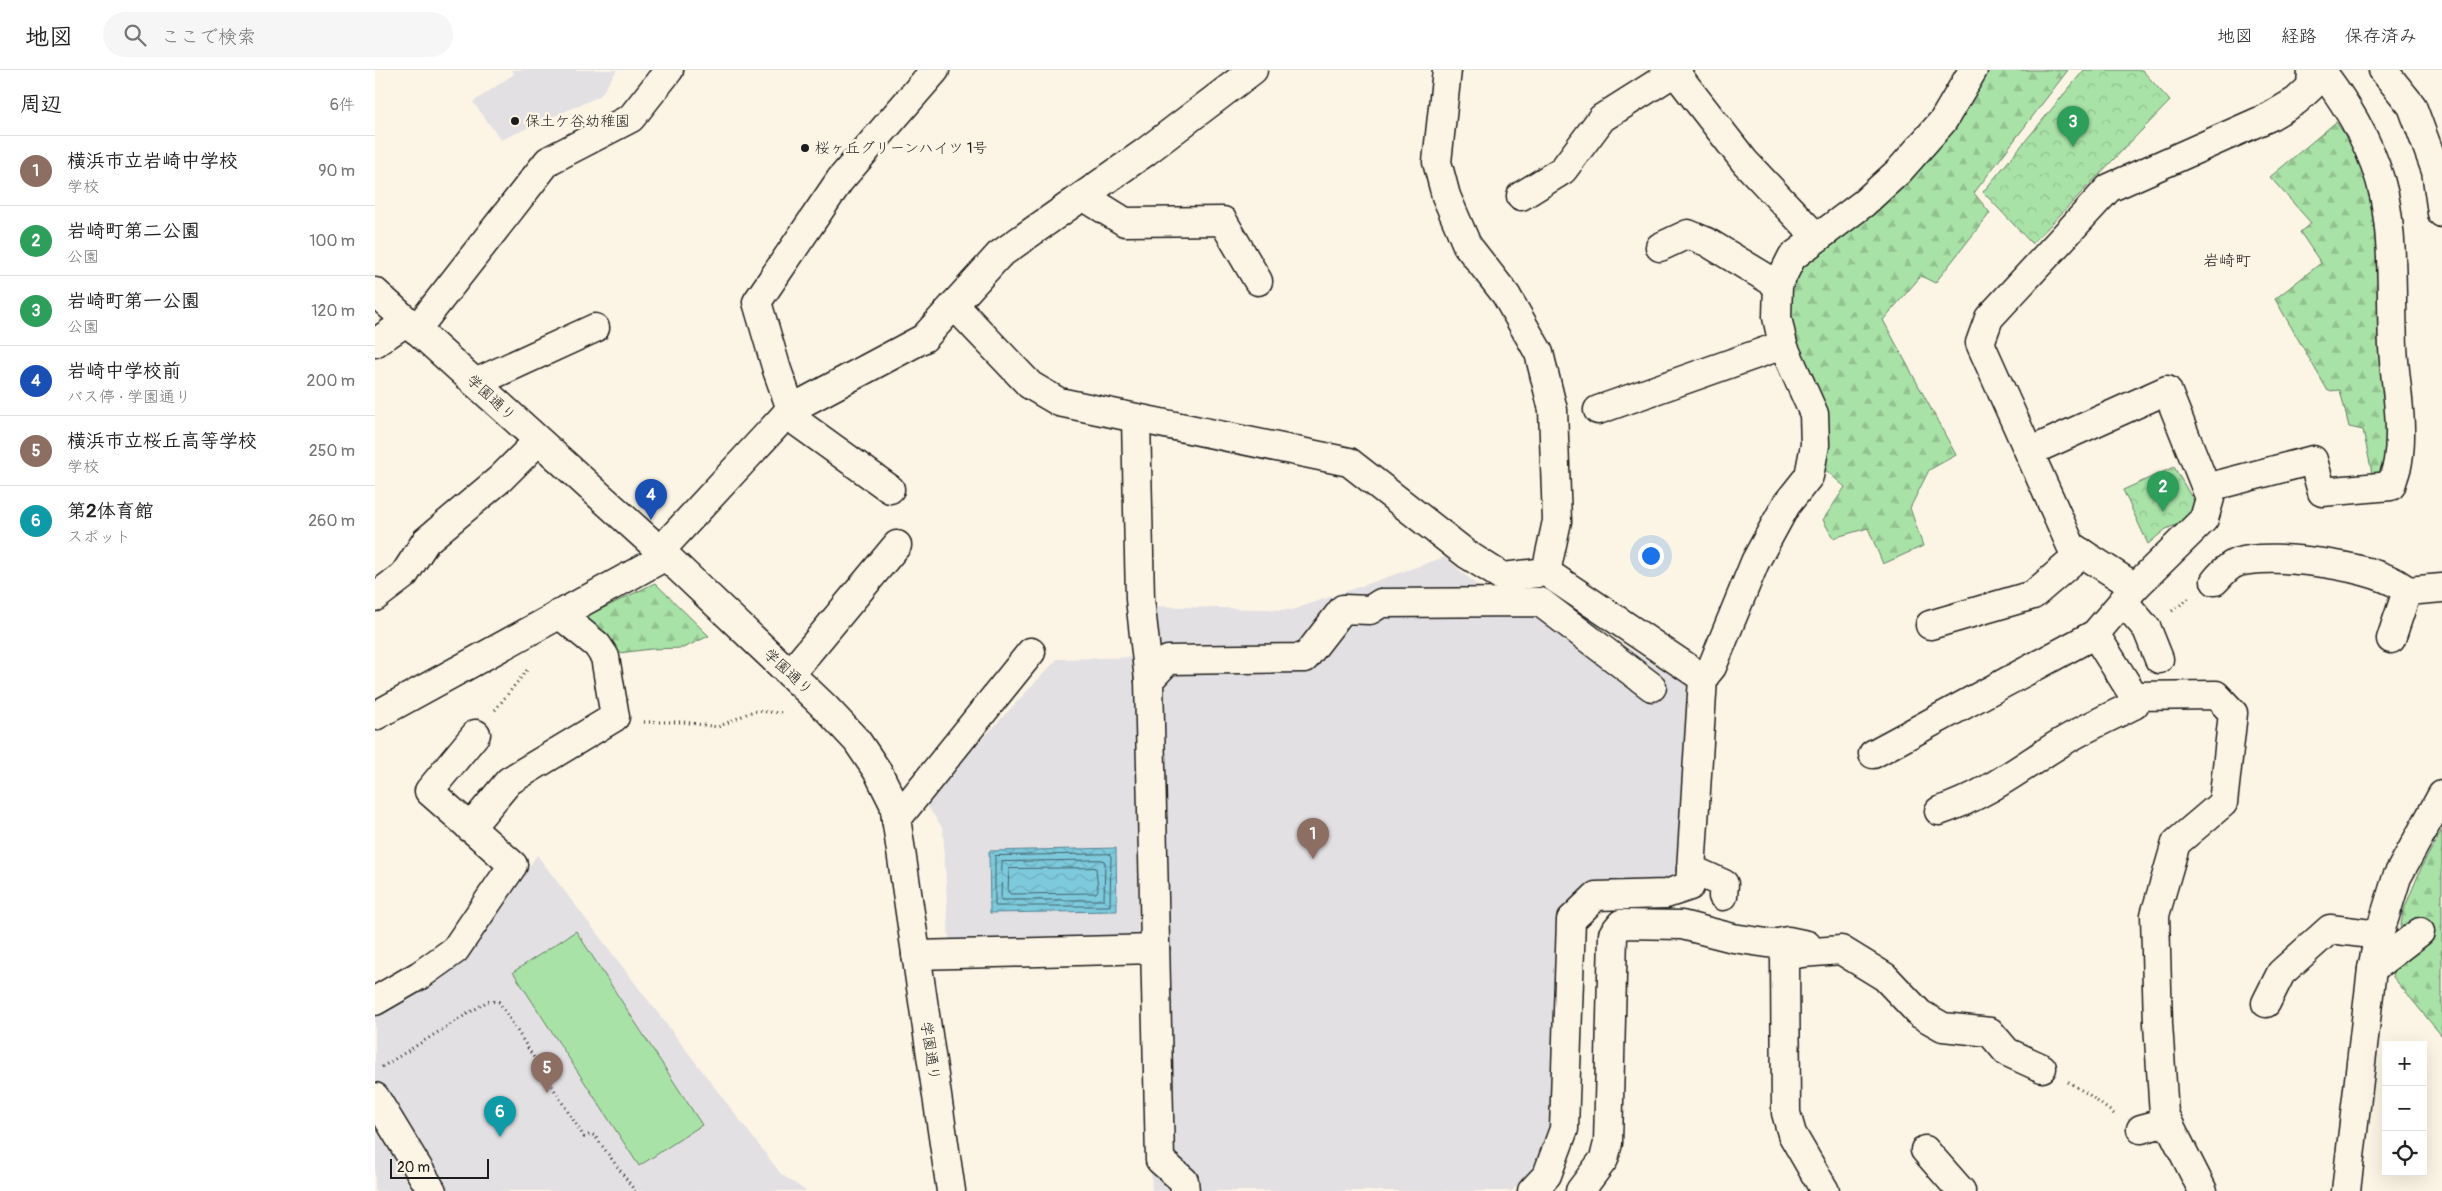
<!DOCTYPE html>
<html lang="ja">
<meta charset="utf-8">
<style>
:root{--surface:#fff;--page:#f6f6f6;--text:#222;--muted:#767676;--line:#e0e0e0;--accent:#b45309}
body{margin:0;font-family:Pangolin,"Klee One",sans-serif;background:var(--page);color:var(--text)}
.controls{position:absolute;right:15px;bottom:15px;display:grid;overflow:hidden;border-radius:0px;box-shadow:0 5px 20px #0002}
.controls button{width:45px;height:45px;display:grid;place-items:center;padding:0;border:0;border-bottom:1px solid var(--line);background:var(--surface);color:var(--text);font:25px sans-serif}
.scale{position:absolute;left:15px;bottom:12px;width:99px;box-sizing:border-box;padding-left:5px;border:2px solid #1c1c1c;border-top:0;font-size:14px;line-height:18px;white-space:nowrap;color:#1c1c1c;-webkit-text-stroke:4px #fcf5e5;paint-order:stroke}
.you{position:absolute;left:1275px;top:485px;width:18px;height:18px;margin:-12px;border:4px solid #fff;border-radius:50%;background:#1a73e8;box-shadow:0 0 0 8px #1a73e833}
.badge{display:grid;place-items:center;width:32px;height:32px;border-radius:50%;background:var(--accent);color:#fff;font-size:16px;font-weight:700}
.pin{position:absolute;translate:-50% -41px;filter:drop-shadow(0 1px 2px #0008)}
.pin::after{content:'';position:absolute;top:26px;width:18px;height:15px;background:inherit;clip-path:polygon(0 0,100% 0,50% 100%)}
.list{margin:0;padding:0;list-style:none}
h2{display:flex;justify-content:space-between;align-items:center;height:65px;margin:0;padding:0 20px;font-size:21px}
h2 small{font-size:16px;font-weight:400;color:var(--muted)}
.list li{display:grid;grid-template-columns:32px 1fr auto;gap:15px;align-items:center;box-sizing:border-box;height:70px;padding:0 20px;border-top:1px solid var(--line)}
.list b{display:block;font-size:19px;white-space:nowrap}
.list p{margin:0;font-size:16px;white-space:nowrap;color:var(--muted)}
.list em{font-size:16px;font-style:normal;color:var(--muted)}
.icon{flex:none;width:28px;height:28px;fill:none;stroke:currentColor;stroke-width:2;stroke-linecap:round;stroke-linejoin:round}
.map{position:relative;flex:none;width:2067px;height:1121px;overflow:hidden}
header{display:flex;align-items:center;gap:30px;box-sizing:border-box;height:70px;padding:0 25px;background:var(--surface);border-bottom:1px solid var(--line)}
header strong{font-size:24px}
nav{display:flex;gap:28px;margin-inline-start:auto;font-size:18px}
.search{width:350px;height:45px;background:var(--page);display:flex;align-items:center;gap:12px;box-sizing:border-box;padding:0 18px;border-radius:28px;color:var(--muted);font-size:19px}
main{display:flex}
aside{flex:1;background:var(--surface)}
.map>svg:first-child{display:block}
.built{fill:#e3e0e4}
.forest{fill:url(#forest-firs);stroke:#627f62}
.park{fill:url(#park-crowns);stroke:#627f62}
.pitch{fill:#a9e2a7;stroke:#627f62}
.water{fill:url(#water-waves);stroke:#578490}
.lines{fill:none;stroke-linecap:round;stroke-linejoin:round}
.shore{stroke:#436269;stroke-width:1}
.minor-casing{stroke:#1c1c1c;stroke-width:31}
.path{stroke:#1c1c1c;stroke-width:3;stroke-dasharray:1 4;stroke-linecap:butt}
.minor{stroke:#fcf5e5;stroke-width:28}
.poi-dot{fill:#1c1c1c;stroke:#fcf5e5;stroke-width:2}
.labels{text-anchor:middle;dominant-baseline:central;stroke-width:5;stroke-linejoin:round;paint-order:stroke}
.poi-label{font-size:15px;fill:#1c1c1c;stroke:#fcf5e5;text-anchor:start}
.street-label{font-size:15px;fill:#1c1c1c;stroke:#fcf5e5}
.neighbourhood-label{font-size:16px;fill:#1c1c1c;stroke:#fcf5e5}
</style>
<header>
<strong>地図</strong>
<div class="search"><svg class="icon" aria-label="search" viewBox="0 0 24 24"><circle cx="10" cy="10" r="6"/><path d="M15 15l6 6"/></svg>ここで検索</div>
<nav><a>地図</a><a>経路</a><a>保存済み</a></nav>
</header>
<main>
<aside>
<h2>周辺<small>6件</small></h2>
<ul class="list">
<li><span class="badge" style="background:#8d6e63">1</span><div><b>横浜市立岩崎中学校</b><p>学校</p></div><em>90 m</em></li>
<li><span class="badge" style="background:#2e9e5b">2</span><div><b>岩崎町第二公園</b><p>公園</p></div><em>100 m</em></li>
<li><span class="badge" style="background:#2e9e5b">3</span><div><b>岩崎町第一公園</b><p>公園</p></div><em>120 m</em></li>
<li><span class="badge" style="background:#1a4fb4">4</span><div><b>岩崎中学校前</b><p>バス停 · 学園通り</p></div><em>200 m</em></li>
<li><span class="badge" style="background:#8d6e63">5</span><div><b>横浜市立桜丘高等学校</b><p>学校</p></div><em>250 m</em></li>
<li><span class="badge" style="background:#0f9aa8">6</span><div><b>第2体育館</b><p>スポット</p></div><em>260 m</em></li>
</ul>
</aside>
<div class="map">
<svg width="2067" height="1121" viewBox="0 0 2067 1121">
<defs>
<pattern id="forest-firs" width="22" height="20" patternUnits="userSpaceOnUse" patternTransform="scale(1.25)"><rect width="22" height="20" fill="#a9e2a7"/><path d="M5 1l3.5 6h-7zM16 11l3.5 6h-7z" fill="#91c18f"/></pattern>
<pattern id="park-crowns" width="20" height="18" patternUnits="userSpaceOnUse" patternTransform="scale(1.25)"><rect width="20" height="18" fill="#a9e2a7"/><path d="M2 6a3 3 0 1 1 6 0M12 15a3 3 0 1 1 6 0" fill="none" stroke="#91c18f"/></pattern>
<pattern id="water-waves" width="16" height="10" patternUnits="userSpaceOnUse" patternTransform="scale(1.25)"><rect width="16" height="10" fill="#7ecadd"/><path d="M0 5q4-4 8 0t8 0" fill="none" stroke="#6cadbd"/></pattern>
</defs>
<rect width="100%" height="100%" fill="#fcf5e5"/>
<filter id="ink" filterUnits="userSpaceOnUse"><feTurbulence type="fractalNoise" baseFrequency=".02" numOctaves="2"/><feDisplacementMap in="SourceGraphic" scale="10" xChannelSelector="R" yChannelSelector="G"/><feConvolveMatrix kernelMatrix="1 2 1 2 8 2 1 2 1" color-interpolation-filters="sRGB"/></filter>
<g filter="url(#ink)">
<!-- built -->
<g class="built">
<polygon points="137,0 242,0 225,26 126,70 98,32 139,4"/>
<polygon points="1070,487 1104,517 1132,521 1162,521 1312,615 1309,804 1292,813 1224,811 1190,836 1178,1051 1157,1099 1137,1121 777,1121 766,891 575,893 568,759 549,731 682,589 763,587 775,536 917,540"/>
<polygon points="162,785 406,1104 431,1121 0,1121 0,942 101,875"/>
</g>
<!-- forest -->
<g class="forest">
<polygon points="1609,0 1693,0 1599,123 1615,143 1560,213 1546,206 1508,250 1581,385 1554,400 1535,438 1548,476 1508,494 1493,458 1458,468 1448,450 1470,417 1446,396 1415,271 1413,215 1425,195"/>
<polygon points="1961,52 1987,89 2003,125 2016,385 2008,407 1998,408 1988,360 1974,357 1965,320 1953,321 1900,229 1946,193 1925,162 1936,153 1895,107"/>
<polygon points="280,513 334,566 308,578 276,579 244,583 206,549"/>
<polygon points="2067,760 2067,966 2018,907 2028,842 2047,796"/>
</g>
<!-- park -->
<g class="park">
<polygon points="1709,0 1767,0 1795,31 1657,174 1608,122"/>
<polygon points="1799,397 1821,435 1813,450 1791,459 1773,474 1748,420"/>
</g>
<!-- pitch -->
<polygon class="pitch" points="201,861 327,1055 264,1096 138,902"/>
<!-- water -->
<polygon class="water" points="741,778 742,841 615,843 614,781"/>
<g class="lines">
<!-- shore -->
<g class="shore">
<polygon points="734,784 736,786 735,836 620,836 620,786"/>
<polygon points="728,790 730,792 729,830 626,830 627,792"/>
<polygon points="721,798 723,820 721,823 636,824 633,822 634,799"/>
</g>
<defs>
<g id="minor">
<polyline points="1072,0 1062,92 1071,126 1092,175 1131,225 1164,283 1178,340 1182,451 1171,502"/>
<polyline points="2008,0 2037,36 2061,101 2067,143"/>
<polyline points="1300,2 1370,92 1442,168"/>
<polyline points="708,126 750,152 848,151 883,211"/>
<polyline points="1146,126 1188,100 1227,48 1303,0"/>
<polyline points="1285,177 1313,164 1332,172 1403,215"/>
<polyline points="0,222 291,486 451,638 482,671 503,702 519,734 576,1121"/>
<polyline points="579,235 655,315 684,332 974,392 1093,485 1128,507 1171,502 1328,608 1315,816 1291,824 1221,826 1196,850 1189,1059 1172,1105 1157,1121"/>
<polyline points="41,260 173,91 256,48 294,0"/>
<polyline points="0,273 31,252"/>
<polyline points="100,313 220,258"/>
<polyline points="416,339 402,300 382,232 465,110 560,0"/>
<polyline points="1223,340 1408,275"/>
<polyline points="411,344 515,419"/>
<polyline points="761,349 765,529 774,610"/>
<polyline points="1654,382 1792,320 1835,428 1829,449 1760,517 1696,476 1605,273 1614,248 1734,118 1894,47 1921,31 1936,17 1937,0"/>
<path d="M1831 418 1938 390 1947 422 2016 416C2018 408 2022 399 2023 391 2029 354 2020 314 2018 277 2016 228 2019 173 2009 125 1999 79 1974 37 1946 0"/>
<polyline points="285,481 416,339 549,268 624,185 769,83 878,0"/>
<path d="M1840 511C1846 504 1855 494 1864 492 1898 482 2007 496 2032 521"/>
<polyline points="2032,521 2067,518"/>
<polyline points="0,527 29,505 51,471 125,409 162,372"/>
<polyline points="1748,531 1772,559 1784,589"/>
<polyline points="1555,555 1658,525 1707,483"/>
<polyline points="1720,564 1759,626 1841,625 1858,643 1848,733 1801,773 1780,845 1783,954 1789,1044 1828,1121"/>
<polyline points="2016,569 2032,521"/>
<polyline points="415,604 522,475"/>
<polyline points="1328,608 1337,597 1380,492 1411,435 1434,406 1440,375 1439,344 1408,275 1402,247 1403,215 1417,187 1489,133 1524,101 1568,51 1598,0"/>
<polyline points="0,646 291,486"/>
<polyline points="1498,684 1720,564 1760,517"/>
<path d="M1564 741C1612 725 1645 698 1687 672 1710 658 1735 647 1759 635L1765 626"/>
<polyline points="521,750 656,582"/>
<polyline points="95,758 134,711 240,647 230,587 222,575 184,544"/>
<polyline points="1316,799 1349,814 1348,826"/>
<polyline points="541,885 780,879"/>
<polyline points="1997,899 2045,862"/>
<polyline points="0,931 45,905 80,880 138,795 54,721 101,664"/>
<polyline points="1891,933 1906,903 1955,859 2004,865"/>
<polyline points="0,1027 57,1121"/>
<polyline points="1766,1059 1792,1052"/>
<polyline points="1550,1080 1586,1121"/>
<polyline points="810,1121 809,1111 785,1090 774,610 793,590 930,588 968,539 995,540 1006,533 1165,532 1277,617"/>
<polyline points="1205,1121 1229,1089 1233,1073 1238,864 1246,854 1307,855 1358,868 1399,874 1413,871 1432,875"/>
<polyline points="1450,1121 1417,1064 1411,1043 1410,887 1426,883 1466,880 1510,907 1545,944 1568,957 1615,962 1632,982 1667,998"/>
<polyline points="1971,1121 1997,899 2004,865 2022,807 2067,725"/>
</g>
</defs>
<!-- minor casing -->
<use href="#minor" class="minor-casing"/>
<!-- path -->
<g class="path">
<polyline points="1797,541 1816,527"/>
<polyline points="120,640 152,600"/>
<polyline points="269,652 308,652 343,657 378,641 409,643"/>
<polyline points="7,997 113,931 124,932 209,1067 216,1064 220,1066 260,1121"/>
<polyline points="1693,1012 1713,1024 1739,1044"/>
</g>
<!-- minor -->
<use href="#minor" class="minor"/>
</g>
</g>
<!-- markers -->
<g class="poi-dot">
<circle cx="140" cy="51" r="5"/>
<circle cx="430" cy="78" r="5"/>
</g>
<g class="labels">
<!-- poi labels -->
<g class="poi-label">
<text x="150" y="51">保土ケ谷幼稚園</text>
<text x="440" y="78">桜ヶ丘グリーンハイツ 1号</text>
</g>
<!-- street labels -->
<g class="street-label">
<text transform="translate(116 328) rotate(43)">学園通り</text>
<text transform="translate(413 602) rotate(43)">学園通り</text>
<text transform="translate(555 981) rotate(82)">学園通り</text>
</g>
<!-- neighbourhood labels -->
<g class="neighbourhood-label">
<text x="1852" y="191">岩崎町</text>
</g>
</g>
</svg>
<div class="controls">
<button>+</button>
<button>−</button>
<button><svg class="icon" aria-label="locate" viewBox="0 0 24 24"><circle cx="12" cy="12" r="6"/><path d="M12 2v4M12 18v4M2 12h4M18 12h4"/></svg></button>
</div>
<div class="scale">20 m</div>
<div class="you"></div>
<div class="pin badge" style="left:938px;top:789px;background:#8d6e63">1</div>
<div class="pin badge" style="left:1788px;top:442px;background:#2e9e5b">2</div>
<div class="pin badge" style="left:1698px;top:77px;background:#2e9e5b">3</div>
<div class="pin badge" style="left:276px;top:450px;background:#1a4fb4">4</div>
<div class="pin badge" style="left:172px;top:1023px;background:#8d6e63">5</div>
<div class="pin badge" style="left:125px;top:1067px;background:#0f9aa8">6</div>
</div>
</main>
